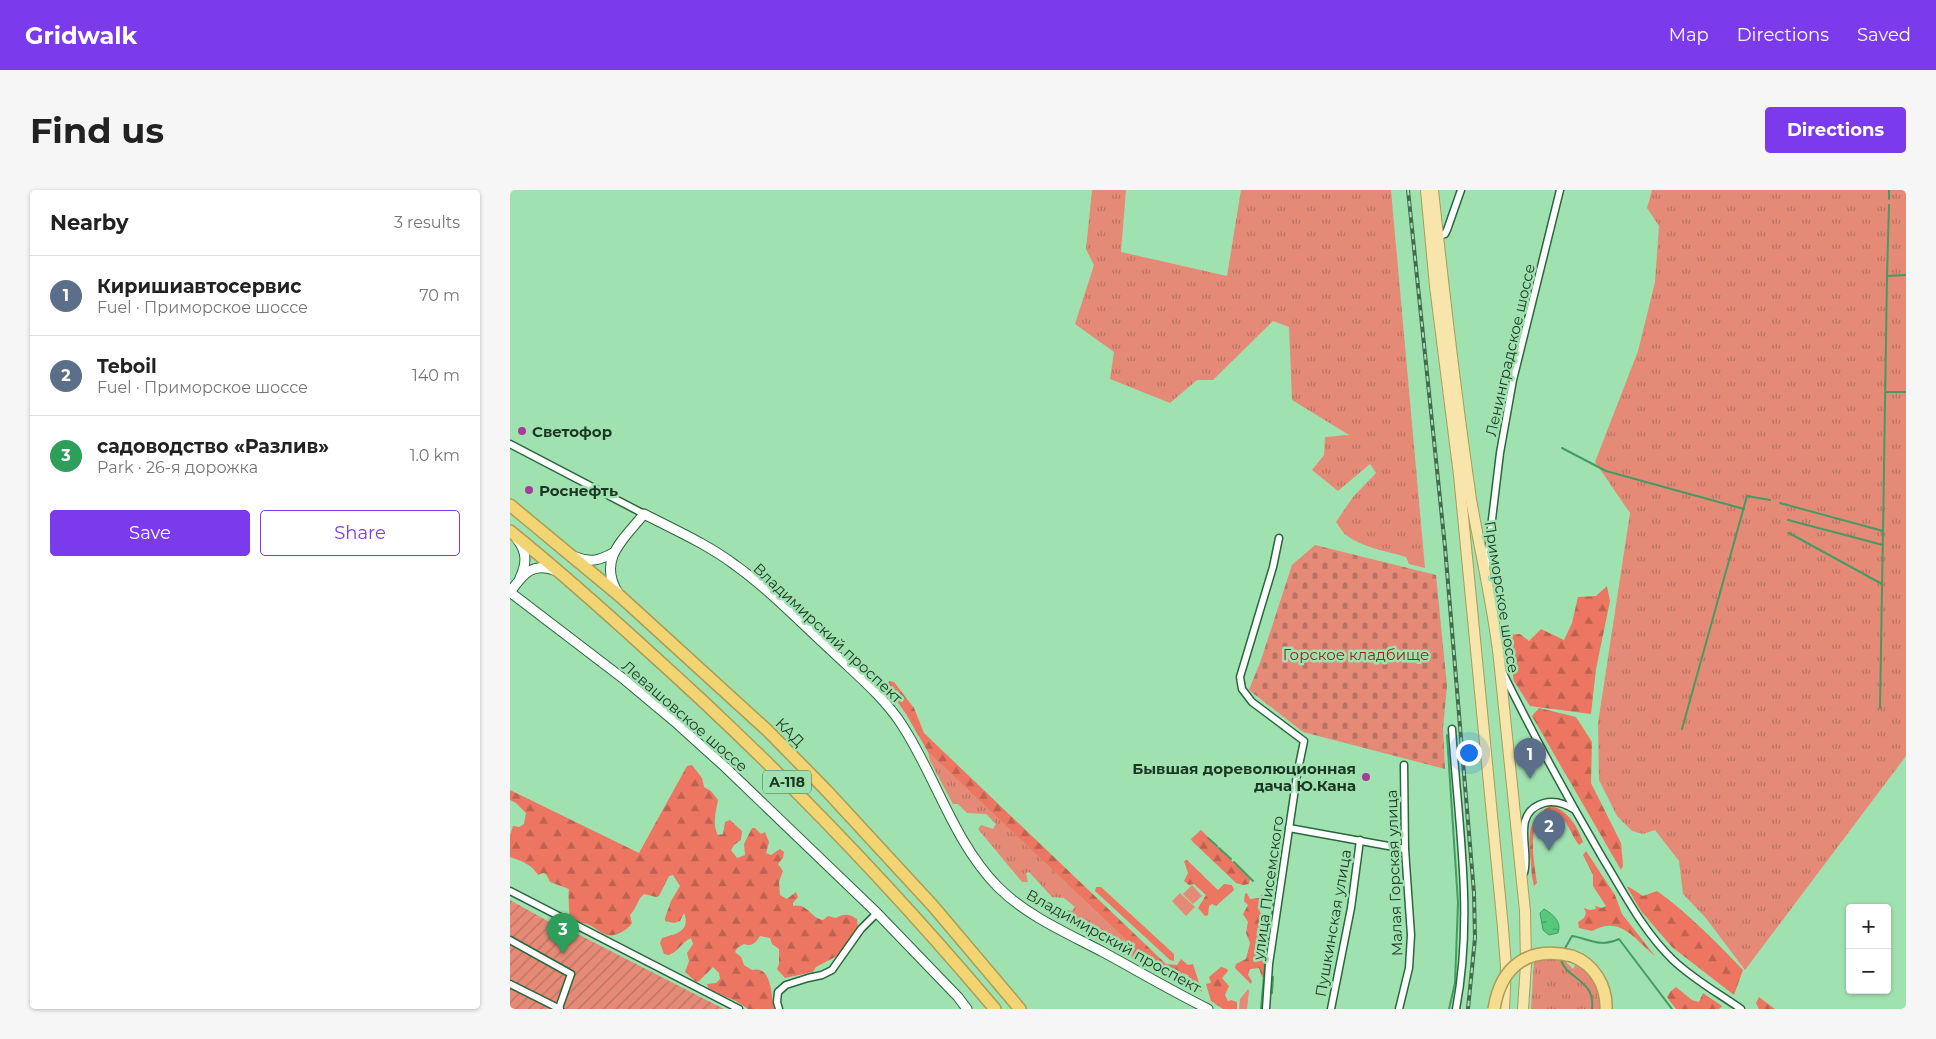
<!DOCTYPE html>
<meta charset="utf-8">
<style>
:root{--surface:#fff;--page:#f6f6f6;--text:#222;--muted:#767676;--line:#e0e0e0;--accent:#7c3aed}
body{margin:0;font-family:Montserrat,sans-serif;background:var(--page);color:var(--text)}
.controls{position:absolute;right:15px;bottom:15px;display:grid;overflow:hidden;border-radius:5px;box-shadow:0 1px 4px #0004}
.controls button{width:45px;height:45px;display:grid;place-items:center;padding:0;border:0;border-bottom:1px solid var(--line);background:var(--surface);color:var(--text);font:25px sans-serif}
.you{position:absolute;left:958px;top:562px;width:18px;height:18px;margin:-12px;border:4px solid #fff;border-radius:50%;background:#1a73e8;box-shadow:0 0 0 8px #1a73e833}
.badge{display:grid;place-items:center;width:32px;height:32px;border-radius:50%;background:var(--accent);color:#fff;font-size:16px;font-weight:700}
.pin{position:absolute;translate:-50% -41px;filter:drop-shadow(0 1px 2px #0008)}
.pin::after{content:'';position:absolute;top:26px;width:18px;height:15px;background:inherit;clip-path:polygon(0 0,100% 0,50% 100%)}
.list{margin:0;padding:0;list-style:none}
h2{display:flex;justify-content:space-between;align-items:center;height:65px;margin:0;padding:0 20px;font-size:21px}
h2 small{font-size:16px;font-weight:400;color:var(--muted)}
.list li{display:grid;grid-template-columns:32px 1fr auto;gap:15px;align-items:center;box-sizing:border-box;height:80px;padding:0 20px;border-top:1px solid var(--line)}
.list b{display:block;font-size:19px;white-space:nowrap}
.list p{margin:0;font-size:16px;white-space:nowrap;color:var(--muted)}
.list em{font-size:16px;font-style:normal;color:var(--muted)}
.actions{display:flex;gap:10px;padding:15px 20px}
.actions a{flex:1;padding:11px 0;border:1px solid var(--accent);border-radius:5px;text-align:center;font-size:18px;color:var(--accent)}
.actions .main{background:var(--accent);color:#fff}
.map{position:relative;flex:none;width:1396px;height:819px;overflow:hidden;border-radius:5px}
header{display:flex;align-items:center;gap:30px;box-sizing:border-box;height:70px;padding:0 25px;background:var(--accent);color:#fff}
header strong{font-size:24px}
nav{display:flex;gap:28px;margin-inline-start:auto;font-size:18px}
.intro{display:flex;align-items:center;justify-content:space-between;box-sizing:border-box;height:120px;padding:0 30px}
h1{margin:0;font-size:35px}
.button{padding:12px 22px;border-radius:5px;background:var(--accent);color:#fff;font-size:18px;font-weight:700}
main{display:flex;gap:30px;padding:0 30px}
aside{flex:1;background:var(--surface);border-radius:5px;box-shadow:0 1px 4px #0004}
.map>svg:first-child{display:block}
.grass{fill:url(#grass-tufts)}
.forest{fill:url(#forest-firs)}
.cemetery{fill:url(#cemetery-stones)}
.park{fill:#e68a78}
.garden{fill:url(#garden-furrows)}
.water{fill:url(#water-ripples);stroke:#459c61}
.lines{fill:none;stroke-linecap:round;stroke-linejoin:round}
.stream{stroke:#459c61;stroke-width:2}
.minor-casing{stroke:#29673d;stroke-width:9}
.secondary-casing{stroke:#29673d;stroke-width:11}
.primary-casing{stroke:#a89d57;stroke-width:12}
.trunk-casing{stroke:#a89d57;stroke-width:14}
.motorway-casing{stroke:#a89d57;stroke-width:14}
.minor{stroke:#fff;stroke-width:6}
.secondary{stroke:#fff;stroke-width:9}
.primary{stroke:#f8e5ab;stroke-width:10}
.trunk{stroke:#f6dc8f;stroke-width:11}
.motorway{stroke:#f3d473;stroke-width:11}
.rail-casing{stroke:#446a4e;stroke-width:4}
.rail{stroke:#a0e1b0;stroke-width:2;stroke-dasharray:5.5;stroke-linecap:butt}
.trunk-bridge-casing{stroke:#a89d57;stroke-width:14;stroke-linecap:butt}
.trunk-bridge{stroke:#f6dc8f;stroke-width:11}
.poi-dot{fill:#a63b9b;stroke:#a0e1b0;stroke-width:2}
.labels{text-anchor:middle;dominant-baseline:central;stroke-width:5;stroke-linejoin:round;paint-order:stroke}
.shield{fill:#a0e1b0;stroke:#44694e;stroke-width:1}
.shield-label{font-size:14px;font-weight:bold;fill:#1c3624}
.street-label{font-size:15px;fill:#1c3624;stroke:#a0e1b0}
.poi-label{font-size:15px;font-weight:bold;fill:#1c3624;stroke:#a0e1b0;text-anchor:start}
.park-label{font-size:15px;fill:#932919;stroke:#a0e1b0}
</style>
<header>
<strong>Gridwalk</strong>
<nav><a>Map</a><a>Directions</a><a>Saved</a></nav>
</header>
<div class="intro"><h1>Find us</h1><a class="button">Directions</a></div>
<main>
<aside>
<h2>Nearby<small>3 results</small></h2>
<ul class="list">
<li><span class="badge" style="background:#5c6f8a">1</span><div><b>Киришиавтосервис</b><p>Fuel · Приморское шоссе</p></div><em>70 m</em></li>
<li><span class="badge" style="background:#5c6f8a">2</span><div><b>Teboil</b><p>Fuel · Приморское шоссе</p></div><em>140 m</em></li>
<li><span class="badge" style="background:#2e9e5b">3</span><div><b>садоводство «Разлив»</b><p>Park · 26-я дорожка</p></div><em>1.0 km</em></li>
</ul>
<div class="actions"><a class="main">Save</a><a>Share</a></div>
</aside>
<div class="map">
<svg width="1396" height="819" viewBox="0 0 1396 819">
<defs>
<pattern id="grass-tufts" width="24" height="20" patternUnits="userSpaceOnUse" patternTransform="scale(1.25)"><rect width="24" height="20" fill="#e68a78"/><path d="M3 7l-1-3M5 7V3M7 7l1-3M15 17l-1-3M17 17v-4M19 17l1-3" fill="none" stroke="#ba7262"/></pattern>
<pattern id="forest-firs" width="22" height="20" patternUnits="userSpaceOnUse" patternTransform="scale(1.25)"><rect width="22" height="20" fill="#ec7661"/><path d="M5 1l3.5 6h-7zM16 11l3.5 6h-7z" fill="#be6250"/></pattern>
<pattern id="cemetery-stones" width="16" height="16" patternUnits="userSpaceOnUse" patternTransform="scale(1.25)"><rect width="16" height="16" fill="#e68a78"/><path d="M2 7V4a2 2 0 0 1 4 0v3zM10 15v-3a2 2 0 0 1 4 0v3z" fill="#ba7262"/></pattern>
<pattern id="garden-furrows" width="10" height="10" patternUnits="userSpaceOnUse" patternTransform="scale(1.25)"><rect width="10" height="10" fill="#e68a78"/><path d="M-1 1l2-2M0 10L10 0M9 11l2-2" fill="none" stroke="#ba7262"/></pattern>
<pattern id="water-ripples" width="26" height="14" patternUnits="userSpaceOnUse" patternTransform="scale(1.25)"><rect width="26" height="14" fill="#56c77b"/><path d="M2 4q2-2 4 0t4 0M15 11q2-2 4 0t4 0" fill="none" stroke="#46a265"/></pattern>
</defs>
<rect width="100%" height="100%" fill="#a0e1b0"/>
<!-- grass -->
<g class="grass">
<path d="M582 0H616L611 62 717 86 731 0H881L915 378 899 374 896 367C876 361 853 358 836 345 832 342 829 336 826 332L843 307 866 283 860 274 828 301 802 280 814 265 815 247 839 245 782 210 779 137 763 131 703 190H687L660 213 600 189 604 162 565 134 584 75 576 59Z"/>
<polygon points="1142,0 1396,0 1396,566 1235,780 1195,727 1173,704 1169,671 1145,640 1133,644 1122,641 1107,626 1089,590 1088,533 1120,323 1085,272 1128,161 1145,92 1149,36 1137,18"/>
<polygon points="418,562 617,751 624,767 614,765 561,735 564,728 556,724 557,720 562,721 565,717 554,708 542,707 519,682 516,683 518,692 512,692 468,639 471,635 483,639 486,634 476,624 457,623 448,614 443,614 420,571"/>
<path d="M1043 767 1055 771 1063 779 1067 772C1083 788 1088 796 1091 819H1021L1024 770Z"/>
<polygon points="738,799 739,801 737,819 729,819 730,809"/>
</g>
<!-- forest -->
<g class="forest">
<polygon points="1097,396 1100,411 1086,479 1081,524 1020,516 1004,491 995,445 1010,444 1019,451 1031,439 1054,450 1062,433 1068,407 1086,406"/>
<polygon points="379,491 384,492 404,518 414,543 656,774 667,775 671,769 678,775 683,774 692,802 682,793 678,785 672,783 669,787 663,783 656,786 624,767 617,751 418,562 396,524 377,497"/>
<polygon points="1029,518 1066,527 1082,552 1081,593 1111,653 1113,676 1111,680 1022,526"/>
<path d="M182 575 192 588 194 597 201 601 208 610C206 621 202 635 208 645L213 644 215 632 220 630 232 641 231 650 224 655 221 660 227 668 235 665 234 654 242 638H245L251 644 255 642 259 652 256 663 261 665 270 659 274 662 273 668 268 674 273 681 269 692 270 705 277 709 286 702 288 707 283 713V716C298 713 300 728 313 730L318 726 326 728C334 723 340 724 347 729L348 740 336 753 329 765 306 777 303 782 275 788 267 779 269 774V759L262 754 260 748 250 746C245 753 243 757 234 754L227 758 225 762 231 767 234 775 242 780C262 775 261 805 264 819H238L226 811 199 800 197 794 206 793 210 789 209 783 203 777 189 791 186 792 175 782 179 771 177 763 183 754 181 748C172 752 169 761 159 765L154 764 150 753 152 748C166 744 181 741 174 723L170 731 164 733 155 731V728L161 711 170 696 163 685 159 686 149 706 146 707 134 704C127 710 127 718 120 725L122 733C119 738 115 740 110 743 94 750 90 739 77 734 70 732 64 733 60 726 59 724 58 702 59 699L40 692 36 684 33 683 28 685C21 674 12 671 0 667V645L3 636 9 637 14 634 16 623 6 613 0 610V600L129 663 177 576Z"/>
<path d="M1041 616C1057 619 1068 637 1073 652L1069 655C1060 644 1057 626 1043 622 1037 625 1030 629 1027 634 1019 646 1025 679 1027 693L1024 696C1022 688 1021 680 1021 672 1018 650 1017 626 1041 616Z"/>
<polygon points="691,640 740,689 739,694 733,695 726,693 682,651 681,649"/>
<path d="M1076 661 1105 705 1112 724 1145 766C1124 749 1111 725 1082 741L1069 738 1068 732 1074 728 1076 723 1074 718 1080 720 1086 719 1085 716 1092 718 1096 716 1083 696V685L1073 665Z"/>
<polygon points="677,670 708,700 714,694 722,695 724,700 706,716 702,714 699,716 698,725 695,726 688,718 696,705 684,694 679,695 674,691 678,683 674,671"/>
<polygon points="586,697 591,697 664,764 664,771 660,770 585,701"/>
<path d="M1117 697H1119L1133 706 1147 701C1179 724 1206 752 1233 780L1224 805 1162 757 1131 721Z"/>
<polygon points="754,702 758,704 757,709 749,719 751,724 757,729 759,724 763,724 764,727 756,786 752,787 749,778 740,779 738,785 742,791 741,794 725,778 726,774 736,769 740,753 736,743 738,732 733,724 738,715 734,711 735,704 737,703 740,709 749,708"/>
<polygon points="711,777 717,779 718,781 712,788 719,796 715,805 718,811 721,810 727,812 727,819 713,819 701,811 696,794 701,793 699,787"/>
<polygon points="1166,797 1182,810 1189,812 1193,803 1212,816 1209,819 1166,819 1157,807 1160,802"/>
<polygon points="1249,807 1265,819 1249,819 1246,813"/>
</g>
<!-- cemetery -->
<polygon class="cemetery" points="805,355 926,385 937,496 933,538 935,579 793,542 739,500 751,470 782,375"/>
<!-- park -->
<g class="park">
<polygon points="682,695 692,706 683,714 673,704"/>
<polygon points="670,703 685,717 676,726 662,711"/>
</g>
<!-- garden -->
<polygon class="garden" points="0,710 43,734 45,732 52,736 52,739 54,737 214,819 0,819"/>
<!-- water -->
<path class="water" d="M1034 719C1043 724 1052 732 1048 743L1039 745 1033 740 1030 723Z"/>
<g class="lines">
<!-- stream -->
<g class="stream">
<polyline points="1379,9 1379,0"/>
<polyline points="1379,15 1377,86 1396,85"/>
<polyline points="1376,202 1396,202"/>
<polyline points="1052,258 1096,281 1234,319"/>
<polyline points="1270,313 1373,341 1377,86"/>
<polyline points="1278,330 1373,355"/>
<polyline points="1279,343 1372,394"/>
<polyline points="1370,518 1373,341"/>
<polyline points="1172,539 1237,306 1260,310"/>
<polyline points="937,545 948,713 945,793 939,819"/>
<polyline points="698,648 707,656"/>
<polyline points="709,658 721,669"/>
<polyline points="724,672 743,691"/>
<path d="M1054 760 1062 746C1081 749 1089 758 1109 749L1162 819"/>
<path d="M1051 769C1055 789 1086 789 1082 819"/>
<polyline points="762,803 763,787"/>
<polyline points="751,819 755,774 764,709"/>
</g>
<defs>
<g id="minor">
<polyline points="928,46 935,44 937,40 951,0"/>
<polyline points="0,254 134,324"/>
<polyline points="976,379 990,263 1003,190 1050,0"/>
<path d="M993 483C1024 546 1057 607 1092 667 1114 703 1133 741 1163 770 1183 789 1208 803 1231 819"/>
<path d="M942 539C948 633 964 725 946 819"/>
<polyline points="779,638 895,659"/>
<path d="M1014 683C1021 660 1000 623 1034 613 1045 610 1056 614 1065 620"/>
<polyline points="0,701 229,819"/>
<polyline points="0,750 61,784 49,818"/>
<polyline points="0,794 50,819"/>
<polyline points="269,819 267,812 268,802 276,795 298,788 312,785 322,780 351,739 367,723"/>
<polyline points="756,819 759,774 787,585 794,551 742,512 732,499 730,487 763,377 769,348"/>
<polyline points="821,819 841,718 850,650"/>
<polyline points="889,819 899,778 901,745 895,659 894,575"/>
</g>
<g id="secondary">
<path d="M7 349C17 362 17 373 10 388"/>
<path d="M66 367C81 373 90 370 103 363"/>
<polyline points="0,402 115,490 164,531 215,577 367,723 448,807 457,819"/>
<path d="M0 402C13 385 21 372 44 380"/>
<path d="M108 403C87 369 114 349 134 324 165 340 197 354 225 375 260 400 291 433 323 462 347 485 374 507 392 535 426 587 443 651 488 697 517 726 557 743 593 762 628 781 662 801 698 819"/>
</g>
<g id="primary">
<polyline points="916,0 925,96 949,285 993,738 996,777 994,819"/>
<path d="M923 0C934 103 946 206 961 309 970 362 983 415 989 469L1015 721 1016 774 1013 819"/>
</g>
<path id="trunk" d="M1062 766C1084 774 1097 796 1096 819"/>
<g id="motorway">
<polyline points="0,315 111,407 258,541 316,600 423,716 510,819"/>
<path d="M0 341C47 379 92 419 137 460 262 572 377 691 485 819"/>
</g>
</defs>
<!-- minor casing -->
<use href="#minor" class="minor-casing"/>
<!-- secondary casing -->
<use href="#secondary" class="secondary-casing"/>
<!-- primary casing -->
<use href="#primary" class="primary-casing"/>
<!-- trunk casing -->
<use href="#trunk" class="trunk-casing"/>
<!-- motorway casing -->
<use href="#motorway" class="motorway-casing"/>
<!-- minor -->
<use href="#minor" class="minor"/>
<!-- secondary -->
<use href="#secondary" class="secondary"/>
<!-- primary -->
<use href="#primary" class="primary"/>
<!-- trunk -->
<use href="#trunk" class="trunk"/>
<!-- motorway -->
<use href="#motorway" class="motorway"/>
<defs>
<polyline id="rail" points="898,0 935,357 964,703 965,748 958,819"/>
</defs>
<!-- rail casing -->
<use href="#rail" class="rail-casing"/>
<!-- rail -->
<use href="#rail" class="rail"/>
<defs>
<path id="trunk-bridge" d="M984 819C991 775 1019 756 1062 766"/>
</defs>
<!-- trunk-bridge casing -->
<use href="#trunk-bridge" class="trunk-bridge-casing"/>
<!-- trunk-bridge -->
<use href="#trunk-bridge" class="trunk-bridge"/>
</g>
<!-- markers -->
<g class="poi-dot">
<circle cx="12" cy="241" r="5"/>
<circle cx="19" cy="300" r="5"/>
<circle cx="856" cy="587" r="5"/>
</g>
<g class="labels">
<!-- shield labels -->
<rect class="shield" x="253" y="580.5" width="48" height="23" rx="4"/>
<g class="shield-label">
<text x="277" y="592">А-118</text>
</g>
<!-- street labels -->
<g class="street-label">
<text transform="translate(1000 160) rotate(-77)">Ленинградское шоссе</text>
<text transform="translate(992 407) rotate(81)">Приморское шоссе</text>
<text transform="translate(318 443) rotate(43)">Владимирский проспект</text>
<text transform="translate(175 526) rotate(41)">Левашовское шоссе</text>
<text transform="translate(280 542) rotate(45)">КАД</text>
<text transform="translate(884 683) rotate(-92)">Малая Горская улица</text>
<text transform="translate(758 698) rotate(-82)">улица Писемского</text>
<text transform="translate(823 733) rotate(-80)">Пушкинская улица</text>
<text transform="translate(604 751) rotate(29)">Владимирский проспект</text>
</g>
<!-- poi labels -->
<g class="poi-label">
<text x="22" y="241">Светофор</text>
<text x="29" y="300">Роснефть</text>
<text x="846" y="578" text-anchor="end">Бывшая дореволюционная<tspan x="846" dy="17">дача Ю.Кана</tspan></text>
</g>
<!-- park labels -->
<g class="park-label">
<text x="846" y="464">Горское кладбище</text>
</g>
</g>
</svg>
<div class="controls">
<button>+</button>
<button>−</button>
</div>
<div class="you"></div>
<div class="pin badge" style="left:1020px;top:589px;background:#5c6f8a">1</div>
<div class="pin badge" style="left:1039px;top:661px;background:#5c6f8a">2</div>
<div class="pin badge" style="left:53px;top:764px;background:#2e9e5b">3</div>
</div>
</main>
